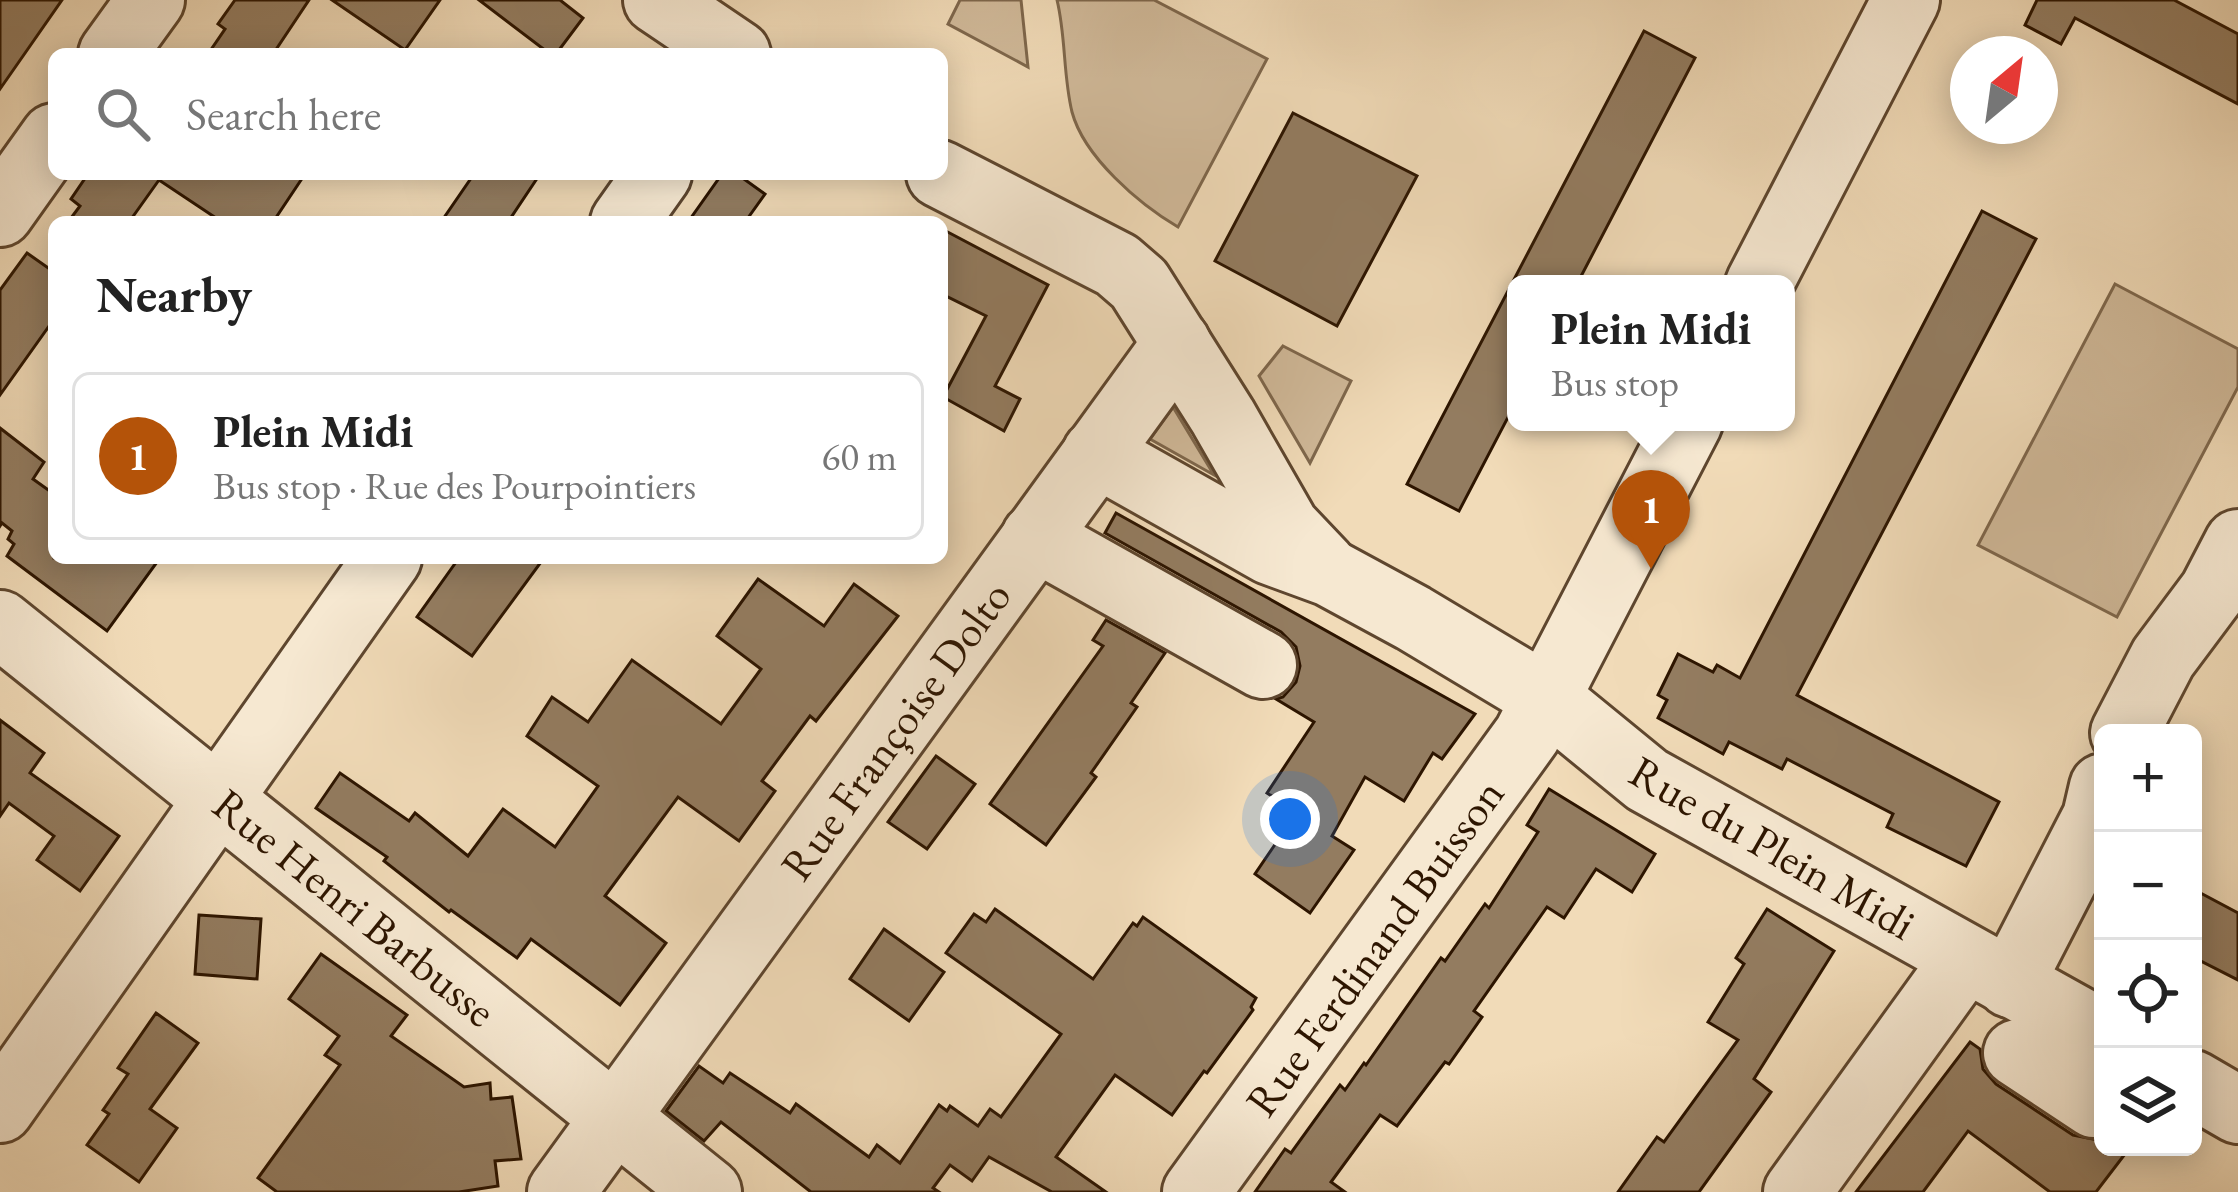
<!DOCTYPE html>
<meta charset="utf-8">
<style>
:root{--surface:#fff;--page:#f6f6f6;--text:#222;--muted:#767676;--line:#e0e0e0;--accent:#b45309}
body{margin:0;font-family:"EB Garamond",serif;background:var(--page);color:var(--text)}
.controls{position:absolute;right:36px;bottom:36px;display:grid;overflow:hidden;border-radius:18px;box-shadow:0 6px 30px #0003}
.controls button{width:108px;height:108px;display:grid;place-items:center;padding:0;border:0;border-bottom:3px solid var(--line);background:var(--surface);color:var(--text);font:60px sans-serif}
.compass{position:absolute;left:1950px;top:36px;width:108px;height:108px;border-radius:50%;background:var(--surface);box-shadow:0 6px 30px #0003;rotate:29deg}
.you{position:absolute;left:1290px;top:819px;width:42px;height:42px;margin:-30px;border:9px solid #fff;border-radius:50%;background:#1a73e8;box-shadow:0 0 0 18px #1a73e833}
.badge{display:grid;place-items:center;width:78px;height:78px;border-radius:50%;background:var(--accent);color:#fff;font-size:39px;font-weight:700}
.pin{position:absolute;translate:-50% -99px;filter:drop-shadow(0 3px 6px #0008)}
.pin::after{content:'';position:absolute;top:63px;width:42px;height:36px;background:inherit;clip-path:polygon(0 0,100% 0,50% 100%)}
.popup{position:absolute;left:1507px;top:275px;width:288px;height:156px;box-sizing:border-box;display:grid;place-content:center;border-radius:18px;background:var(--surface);filter:drop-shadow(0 3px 9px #0005);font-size:39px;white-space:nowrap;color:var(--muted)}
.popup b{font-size:45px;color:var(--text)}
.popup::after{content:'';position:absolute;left:50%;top:100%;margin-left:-24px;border:24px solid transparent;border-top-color:var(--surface)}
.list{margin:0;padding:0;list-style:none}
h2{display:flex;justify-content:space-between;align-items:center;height:156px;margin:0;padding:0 48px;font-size:51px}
h2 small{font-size:39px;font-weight:400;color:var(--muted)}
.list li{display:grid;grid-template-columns:78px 1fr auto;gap:36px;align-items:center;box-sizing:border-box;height:168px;margin:0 24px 24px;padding:0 24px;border:3px solid var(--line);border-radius:18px}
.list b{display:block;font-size:45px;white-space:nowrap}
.list p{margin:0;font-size:39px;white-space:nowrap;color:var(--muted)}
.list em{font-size:39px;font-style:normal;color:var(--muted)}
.icon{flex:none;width:66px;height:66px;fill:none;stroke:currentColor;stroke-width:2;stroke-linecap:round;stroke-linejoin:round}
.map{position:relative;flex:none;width:2238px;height:1192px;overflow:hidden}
.search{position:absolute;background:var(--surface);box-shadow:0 6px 30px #0003;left:48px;top:48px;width:900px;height:132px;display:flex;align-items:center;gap:30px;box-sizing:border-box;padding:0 42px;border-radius:18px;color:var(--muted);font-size:45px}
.panel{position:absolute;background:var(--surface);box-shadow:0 6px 30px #0003;left:48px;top:216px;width:900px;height:348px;border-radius:18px}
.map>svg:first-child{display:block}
.green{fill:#d0b999;stroke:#7e674c;stroke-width:3}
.building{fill:#937c60;stroke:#2d1500;stroke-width:3}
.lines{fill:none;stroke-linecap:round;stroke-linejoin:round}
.minor-casing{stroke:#5e462e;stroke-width:72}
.minor{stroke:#f6e8d1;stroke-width:66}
.labels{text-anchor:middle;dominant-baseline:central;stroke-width:10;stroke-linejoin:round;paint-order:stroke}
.street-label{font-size:45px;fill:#2d1500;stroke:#f6e8d1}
</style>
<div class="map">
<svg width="2238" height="1192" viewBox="0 0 2238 1192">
<rect width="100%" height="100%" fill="#f1dbb8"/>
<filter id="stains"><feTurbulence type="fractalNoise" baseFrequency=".00167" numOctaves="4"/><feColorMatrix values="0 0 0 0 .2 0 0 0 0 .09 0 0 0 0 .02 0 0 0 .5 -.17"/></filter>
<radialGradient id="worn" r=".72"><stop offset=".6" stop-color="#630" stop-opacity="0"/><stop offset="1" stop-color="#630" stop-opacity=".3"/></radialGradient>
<!-- green -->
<g class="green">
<polygon points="960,0 1021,0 1028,67 948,24"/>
<path d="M1057 0H1154L1267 59 1178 227C1139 204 1084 157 1072 112 1063 75 1066 37 1057 0Z"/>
<polygon points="2115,284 2238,349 2238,387 2117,617 1978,545"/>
<polygon points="1283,346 1351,381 1310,463 1259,376"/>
<polygon points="1173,407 1214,475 1150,439"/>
</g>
<!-- building -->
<g class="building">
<polygon points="0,0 62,0 0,89"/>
<polygon points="235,0 309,0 273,54 208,54 225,29 218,24"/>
<polygon points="332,0 440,0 405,50"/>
<polygon points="479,0 560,0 583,18 556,54 550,54"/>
<polygon points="2037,0 2174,0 2238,34 2238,104 2075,18 2061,44 2025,25"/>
<polygon points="1644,31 1695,58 1577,284 1516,284 1516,402 1459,511 1407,484"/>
<polygon points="1293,113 1417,176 1337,326 1215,261"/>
<polygon points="88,174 305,174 273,222 222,222 159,180 129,222 68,222 80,206 71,199"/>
<polygon points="474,174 540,174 508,222 441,222"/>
<polygon points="722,174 737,174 765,194 745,222 688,222"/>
<polygon points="1982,211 2036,239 1797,695 1999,802 1966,866 1887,827 1893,814 1787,759 1782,769 1729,742 1723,754 1658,718 1667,700 1658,695 1678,654 1713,672 1717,665 1740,678"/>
<polygon points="942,229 1048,285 995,386 1020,399 1004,431 943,397 986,316 942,294"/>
<polygon points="27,253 54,272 54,319 0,395 0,290"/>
<polygon points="0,428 44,462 33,479 54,494 54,558 160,558 107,631 7,556 14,544 8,539 12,531 2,523 0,526"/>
<polygon points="1116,513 1475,714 1442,759 1433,753 1404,801 1365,777 1332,836 1354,850 1310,913 1255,874 1297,812 1267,793 1314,722 1276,699 1283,697 1296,682 1300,666 1296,647 1281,632 1105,533"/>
<polygon points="459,558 544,558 472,656 417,617"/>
<polygon points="758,579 824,626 854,584 898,616 816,721 810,716 762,781 775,791 739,841 678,797 605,896 666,943 620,1005 531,939 517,958 451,910 449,912 384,861 387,857 316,808 340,773 409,821 415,813 468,856 503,809 555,847 598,786 527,736 552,697 588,722 632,660 721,724 761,669 717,636"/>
<polygon points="1106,620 1165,653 1131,703 1137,707 1091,773 1096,777 1046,845 990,804 1103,646 1093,640"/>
<polygon points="0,720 44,753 30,773 119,836 80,891 37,860 54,836 9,803 0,816"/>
<polygon points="936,756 975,784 927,849 888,822"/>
<polygon points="1549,789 1655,854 1632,892 1596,869 1564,918 1547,907 1474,1011 1482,1017 1449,1064 1445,1062 1397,1126 1380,1115 1331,1182 1345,1192 1255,1192 1285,1149 1291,1153 1340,1085 1345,1090 1364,1063 1366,1065 1441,958 1445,961 1485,904 1489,908 1538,832 1527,825"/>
<polygon points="2193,889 2238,913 2238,980 2193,957"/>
<polygon points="995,909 1093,979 1133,923 1137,926 1143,917 1256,998 1251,1007 1253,1010 1207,1073 1204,1071 1172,1115 1115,1075 1056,1157 1106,1192 1052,1192 989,1157 972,1181 950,1165 933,1188 939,1192 811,1192 721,1122 704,1141 666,1111 699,1066 723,1083 730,1073 790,1113 796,1104 869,1157 877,1145 900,1163 939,1105 947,1111 950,1106 978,1126 990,1109 1001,1117 1061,1034 946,953 974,914 986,922"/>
<polygon points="1767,909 1834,951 1754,1079 1771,1092 1699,1192 1618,1192 1657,1137 1664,1142 1738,1040 1708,1022 1744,964 1736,958"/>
<polygon points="199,915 261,919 257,979 195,974"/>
<polygon points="884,929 944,972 909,1021 850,979"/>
<polygon points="321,954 407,1015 391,1036 464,1087 490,1083 491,1099 512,1097 521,1159 495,1161 498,1186 459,1192 277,1192 258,1178 340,1065 325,1055 339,1036 289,999"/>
<polygon points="156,1013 198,1043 150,1109 177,1128 139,1182 87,1145 109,1114 103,1110 128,1074 118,1068"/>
<polygon points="1970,1042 1980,1049 1983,1069 1996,1084 2073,1135 2103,1141 2103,1147 2115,1147 2125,1154 2096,1192 2050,1192 1968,1131 1923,1192 1856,1192"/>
</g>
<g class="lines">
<defs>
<g id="minor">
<polyline points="657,0 737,54"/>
<polyline points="112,54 151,0"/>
<polyline points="940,174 1117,265 1139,284 1223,417 1286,527 1323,566"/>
<polyline points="0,213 54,137"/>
<polyline points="624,222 658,174"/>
<polyline points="1759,284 1906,0"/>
<polyline points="1096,453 1270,551 1330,573 1413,618 1548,699 1647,780 2103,1034"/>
<polyline points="1035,537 1263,665"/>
<polyline points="0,624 708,1192"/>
<polyline points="2124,733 2163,658 2213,591 2238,543"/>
<polyline points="2010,984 2096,817 2103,787"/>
<polyline points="2017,1053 2094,1104 2103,1103"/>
<polyline points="2193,1084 2238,1110"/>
<polyline points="0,1109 388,558"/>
<polyline points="561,1192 1177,343"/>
<polyline points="1196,1192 1527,735 1689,422"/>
<polyline points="1797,1192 1965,959"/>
</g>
</defs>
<!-- minor casing -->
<use href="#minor" class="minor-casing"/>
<!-- minor -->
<use href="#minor" class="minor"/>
</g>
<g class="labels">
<!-- street labels -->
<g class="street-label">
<text transform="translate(895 730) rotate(-54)">Rue Françoise Dolto</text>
<text transform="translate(1773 847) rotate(30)">Rue du Plein Midi</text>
<text transform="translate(355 907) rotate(39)">Rue Henri Barbusse</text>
<text transform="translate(1374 947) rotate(-54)">Rue Ferdinand Buisson</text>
</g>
</g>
<rect width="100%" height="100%" filter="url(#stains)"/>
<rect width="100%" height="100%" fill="url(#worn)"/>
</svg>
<div class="controls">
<button>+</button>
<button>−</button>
<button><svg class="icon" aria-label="locate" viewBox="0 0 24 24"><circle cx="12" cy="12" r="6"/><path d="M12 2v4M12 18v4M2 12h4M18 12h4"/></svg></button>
<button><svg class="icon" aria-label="layers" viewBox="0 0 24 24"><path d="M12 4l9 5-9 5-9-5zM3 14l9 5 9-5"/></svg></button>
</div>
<svg class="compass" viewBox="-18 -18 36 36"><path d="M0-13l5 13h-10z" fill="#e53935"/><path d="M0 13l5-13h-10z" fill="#767676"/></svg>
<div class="you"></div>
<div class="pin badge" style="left:1651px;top:569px">1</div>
<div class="popup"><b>Plein Midi</b>Bus stop</div>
<div class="search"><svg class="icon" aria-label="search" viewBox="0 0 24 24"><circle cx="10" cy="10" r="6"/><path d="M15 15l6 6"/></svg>Search here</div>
<section class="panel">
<h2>Nearby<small></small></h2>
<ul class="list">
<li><span class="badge">1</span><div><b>Plein Midi</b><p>Bus stop · Rue des Pourpointiers</p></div><em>60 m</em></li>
</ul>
</section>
</div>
